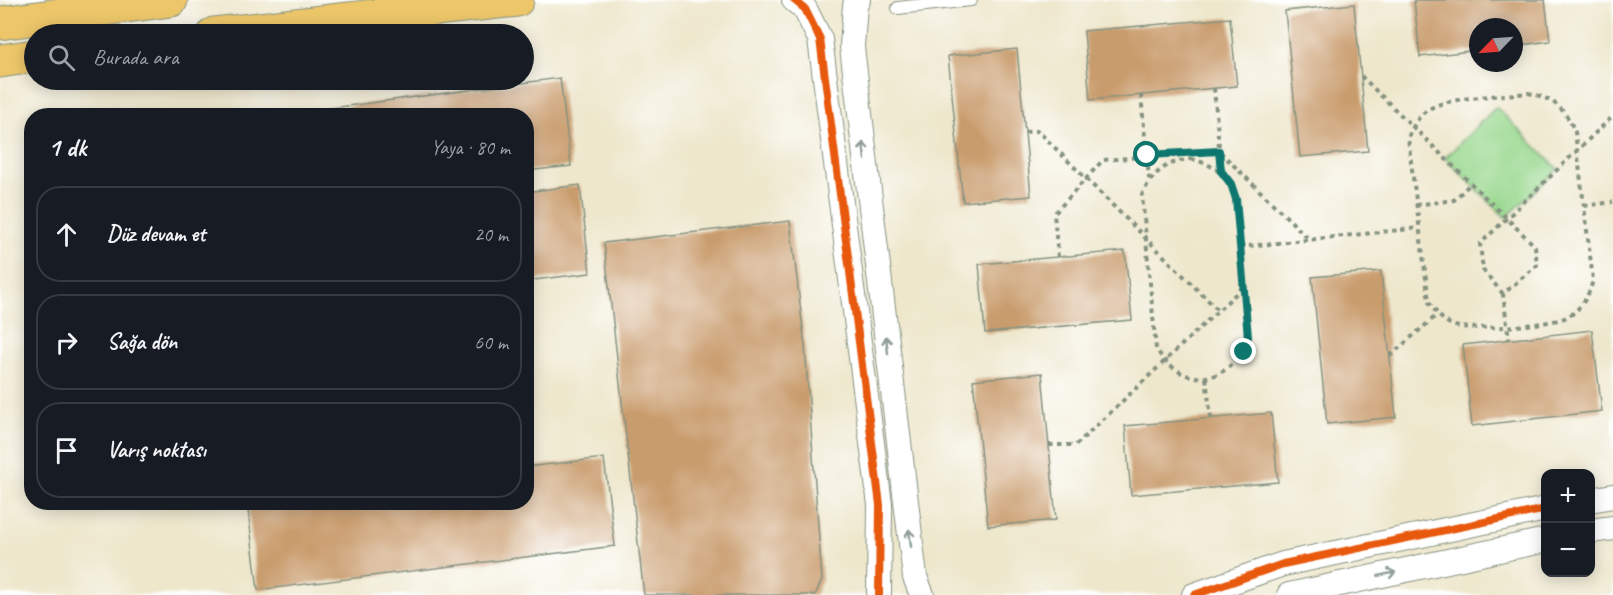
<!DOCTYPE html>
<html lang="tr">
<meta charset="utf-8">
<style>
:root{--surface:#171b24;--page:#20242c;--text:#f1f3f6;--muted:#9ea1a6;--line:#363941}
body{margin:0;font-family:Caveat,sans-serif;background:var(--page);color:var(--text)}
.controls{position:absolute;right:18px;bottom:18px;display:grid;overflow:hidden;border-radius:12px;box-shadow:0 3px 15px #0003}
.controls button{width:54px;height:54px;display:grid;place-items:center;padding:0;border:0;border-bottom:2px solid var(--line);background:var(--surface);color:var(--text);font:30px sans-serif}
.compass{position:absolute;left:1469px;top:18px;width:54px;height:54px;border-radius:50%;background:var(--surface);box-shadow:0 3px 15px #0003;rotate:245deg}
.stop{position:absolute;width:18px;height:18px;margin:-14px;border:4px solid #0f766e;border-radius:50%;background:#fff}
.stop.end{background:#0f766e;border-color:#fff;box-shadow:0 2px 6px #0008}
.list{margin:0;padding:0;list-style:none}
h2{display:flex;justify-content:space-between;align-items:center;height:78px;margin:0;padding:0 24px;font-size:26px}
h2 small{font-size:20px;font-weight:400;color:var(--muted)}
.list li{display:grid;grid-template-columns:39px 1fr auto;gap:18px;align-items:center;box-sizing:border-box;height:96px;margin:0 12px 12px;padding:0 12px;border:2px solid var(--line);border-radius:24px}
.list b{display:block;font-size:22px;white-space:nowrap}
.list em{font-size:20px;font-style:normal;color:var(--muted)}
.icon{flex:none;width:33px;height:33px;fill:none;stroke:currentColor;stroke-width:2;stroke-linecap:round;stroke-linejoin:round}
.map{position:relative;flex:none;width:1613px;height:595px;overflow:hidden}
.search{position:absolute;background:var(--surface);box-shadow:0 3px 15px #0003;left:24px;top:24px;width:510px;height:66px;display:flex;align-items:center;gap:15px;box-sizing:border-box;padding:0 21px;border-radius:33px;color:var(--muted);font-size:22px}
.panel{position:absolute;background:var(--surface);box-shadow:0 3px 15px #0003;left:24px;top:108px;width:510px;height:402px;border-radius:24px}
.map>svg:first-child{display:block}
.green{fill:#99d88e;stroke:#5c8a61;stroke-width:1.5}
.building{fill:#c99c6d}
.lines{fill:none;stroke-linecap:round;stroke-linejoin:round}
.service-casing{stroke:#869280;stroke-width:14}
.minor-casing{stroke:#869280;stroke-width:26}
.primary-casing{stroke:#869280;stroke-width:35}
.path{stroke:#869280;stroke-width:4;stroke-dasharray:4.5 4.5;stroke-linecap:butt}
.service{stroke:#fff;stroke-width:12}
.minor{stroke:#fff;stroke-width:24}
.primary{stroke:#ecc669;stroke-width:33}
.cycleway-casing{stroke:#fff;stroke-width:11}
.cycleway{stroke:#e8590c;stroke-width:8}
.oneway{stroke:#8f9e9a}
.route{stroke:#0f766e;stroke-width:8}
</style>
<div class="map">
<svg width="1613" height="595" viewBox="0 0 1613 595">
<rect width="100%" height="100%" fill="#fff"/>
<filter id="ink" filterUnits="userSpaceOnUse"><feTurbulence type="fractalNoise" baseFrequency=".0167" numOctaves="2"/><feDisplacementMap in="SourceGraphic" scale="12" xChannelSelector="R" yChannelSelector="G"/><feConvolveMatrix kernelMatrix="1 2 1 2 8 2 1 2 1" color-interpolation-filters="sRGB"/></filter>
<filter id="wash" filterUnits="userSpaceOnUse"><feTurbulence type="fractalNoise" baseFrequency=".008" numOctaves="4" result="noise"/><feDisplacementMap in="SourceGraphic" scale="24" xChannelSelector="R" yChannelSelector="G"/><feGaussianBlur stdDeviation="1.35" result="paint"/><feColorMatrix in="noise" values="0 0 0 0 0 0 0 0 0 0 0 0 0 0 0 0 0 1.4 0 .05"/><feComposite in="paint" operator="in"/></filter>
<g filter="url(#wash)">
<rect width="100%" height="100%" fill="#eee7cc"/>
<!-- green -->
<polygon class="green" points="1496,107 1558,169 1506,218 1445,158"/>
<g id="blocks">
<!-- building -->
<g class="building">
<polygon points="1414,0 1545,0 1550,41 1514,46 1514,27 1478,27 1478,50 1420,57"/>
<polygon points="1354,4 1368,151 1300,157 1285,11"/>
<polygon points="1230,18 1237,86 1090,100 1084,31"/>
<polygon points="1017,49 1031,196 963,202 948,56"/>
<polygon points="560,78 571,166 526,171 526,116 270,116"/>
<polygon points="580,185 590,273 526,281 526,192"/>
<polygon points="790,221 805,346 822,580 815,595 644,595 604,243"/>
<polygon points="1125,251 1132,320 985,333 979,264"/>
<polygon points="1381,271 1396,417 1327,424 1312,277"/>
<polygon points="1592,330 1602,411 1472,426 1463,345"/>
<polygon points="1042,373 1056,520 988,526 973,380"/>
<polygon points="1271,413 1278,482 1131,495 1125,426"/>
<polygon points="604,458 615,546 258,590 247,502 526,502 526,467"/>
</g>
</g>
</g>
<g filter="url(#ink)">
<use href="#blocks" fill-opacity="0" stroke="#869280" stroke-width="1.5"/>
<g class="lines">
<defs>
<polyline id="service" points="898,8 971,0"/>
<g id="minor">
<polyline points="794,0 805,9 820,39 880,505 879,595"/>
<polyline points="858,0 855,5 852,47 915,577 922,595"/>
<polyline points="1590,500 1613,496"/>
<polyline points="1590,531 1613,528"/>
<polyline points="1194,595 1283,564 1546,509"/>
<polyline points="1289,595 1546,540"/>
</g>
<g id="primary">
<polyline points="0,23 171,0"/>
<polyline points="214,34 517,0"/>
<polyline points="0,61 34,56"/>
</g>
</defs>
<!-- service casing -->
<use href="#service" class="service-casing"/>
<!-- minor casing -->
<use href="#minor" class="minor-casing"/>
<!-- primary casing -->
<use href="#primary" class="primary-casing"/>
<!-- path -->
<g class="path">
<polyline points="1361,76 1535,246 1537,265 1503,294 1509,340"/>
<polyline points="1214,88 1221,170"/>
<path d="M1528 93C1553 98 1565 108 1575 132L1593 280C1589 295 1582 309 1567 317 1551 325 1468 332 1452 325 1441 320 1435 311 1429 302L1408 138C1412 128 1417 118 1426 111 1446 96 1502 96 1528 93Z"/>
<polyline points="1141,95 1149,179"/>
<polyline points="1025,132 1038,131 1218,310"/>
<path d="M1191 159C1216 165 1228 176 1236 199L1248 337C1232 385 1184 392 1156 349L1142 195C1153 172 1166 162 1191 159Z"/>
<polyline points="1416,205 1454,200 1471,183"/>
<polyline points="1584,206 1613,202"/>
<polyline points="1240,247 1419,228"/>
<polyline points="1058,257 1054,214 1103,160 1219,151 1309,239"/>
<polyline points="1503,294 1483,270 1480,244 1613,116"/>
<polyline points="1390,356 1437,315"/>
<polyline points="1206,378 1211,419"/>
<polyline points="1049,445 1076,445 1243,287"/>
</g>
<!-- service -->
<use href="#service" class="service"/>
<!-- minor -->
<use href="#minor" class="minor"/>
<!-- primary -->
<use href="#primary" class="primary"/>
<defs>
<g id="cycleway">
<polyline points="794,0 805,9 820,39 880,505 879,595"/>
<polyline points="1194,595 1283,564 1546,509"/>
</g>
</defs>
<!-- cycleway casing -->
<use href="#cycleway" class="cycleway-casing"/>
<!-- cycleway -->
<use href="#cycleway" class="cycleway"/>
</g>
<!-- one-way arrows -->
<defs><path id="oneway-shaft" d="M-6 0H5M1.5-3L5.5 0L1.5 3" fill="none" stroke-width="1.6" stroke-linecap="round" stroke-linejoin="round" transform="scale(1.5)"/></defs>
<g class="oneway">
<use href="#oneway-shaft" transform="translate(864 151) rotate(-97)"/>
<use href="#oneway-shaft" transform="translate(887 345) rotate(-97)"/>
<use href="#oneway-shaft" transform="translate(910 538) rotate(-97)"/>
<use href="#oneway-shaft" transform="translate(1387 574) rotate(-12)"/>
</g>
</g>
<g class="lines" filter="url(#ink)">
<!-- route -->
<polyline class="route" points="1147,155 1219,151 1221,171 1231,184 1236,199 1248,337 1244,352"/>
</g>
</svg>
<div class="controls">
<button>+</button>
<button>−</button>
</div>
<svg class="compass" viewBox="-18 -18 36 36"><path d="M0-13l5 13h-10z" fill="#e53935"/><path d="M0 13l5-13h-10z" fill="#9ea1a6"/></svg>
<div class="stop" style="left:1147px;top:155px"></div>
<div class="stop end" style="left:1244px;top:352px"></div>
<div class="search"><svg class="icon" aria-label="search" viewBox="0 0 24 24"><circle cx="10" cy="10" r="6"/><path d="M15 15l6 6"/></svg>Burada ara</div>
<section class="panel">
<h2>1 dk<small>Yaya · 80 m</small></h2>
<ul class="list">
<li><svg class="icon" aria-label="ahead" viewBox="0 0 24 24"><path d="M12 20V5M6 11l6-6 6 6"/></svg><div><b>Düz devam et</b></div><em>20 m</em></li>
<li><svg class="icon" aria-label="right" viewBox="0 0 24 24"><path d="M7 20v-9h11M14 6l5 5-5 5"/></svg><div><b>Sağa dön</b></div><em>60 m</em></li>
<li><svg class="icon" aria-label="arrive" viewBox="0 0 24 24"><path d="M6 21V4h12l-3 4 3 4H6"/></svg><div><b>Varış noktası</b></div></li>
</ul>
</section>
</div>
